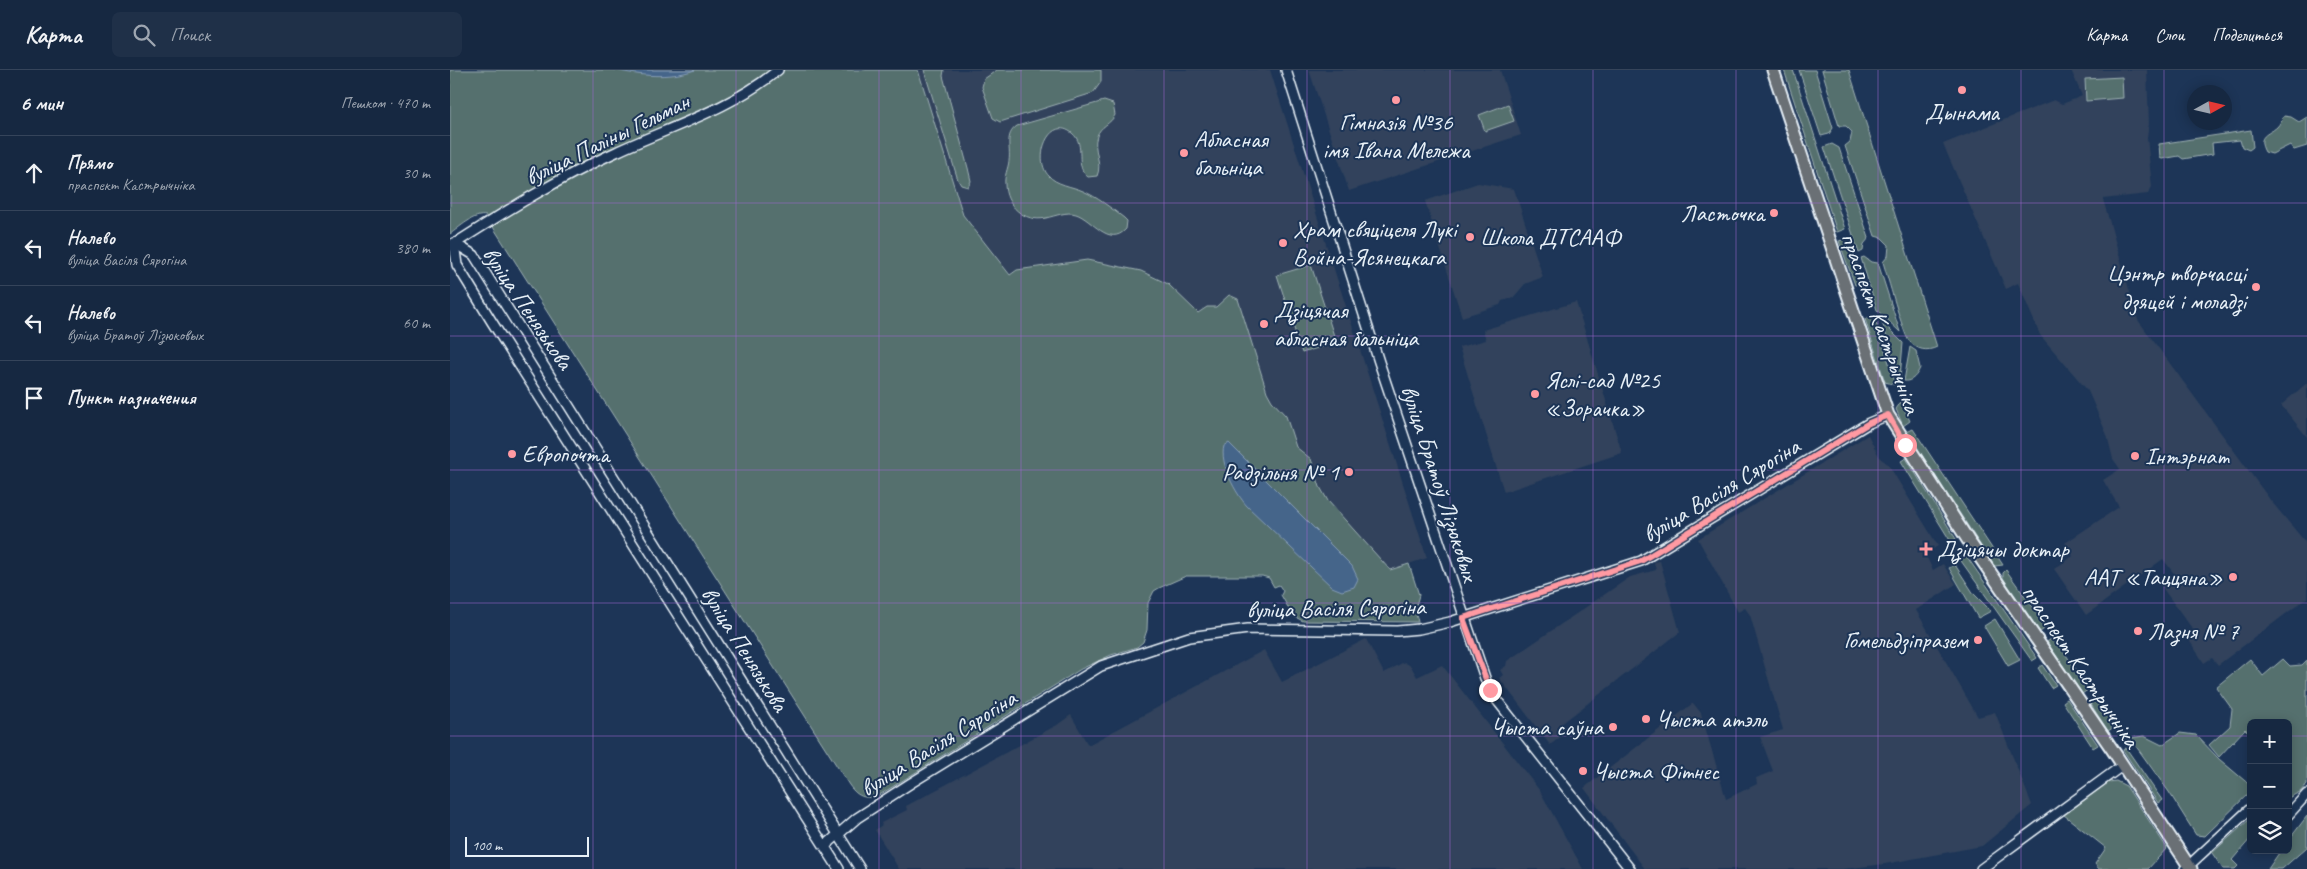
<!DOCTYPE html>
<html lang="ru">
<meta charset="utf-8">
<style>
:root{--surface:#162841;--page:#1f3048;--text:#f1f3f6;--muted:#9ea6b1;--line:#35445a}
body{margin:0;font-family:Caveat,sans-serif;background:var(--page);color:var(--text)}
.controls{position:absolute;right:15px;bottom:15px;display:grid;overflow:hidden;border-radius:8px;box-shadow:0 2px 12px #0003}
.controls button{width:45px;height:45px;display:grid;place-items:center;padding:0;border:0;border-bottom:1px solid var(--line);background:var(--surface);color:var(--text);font:25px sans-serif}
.compass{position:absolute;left:1737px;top:15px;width:45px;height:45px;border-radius:50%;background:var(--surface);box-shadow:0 2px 12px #0003;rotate:82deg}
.scale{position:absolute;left:15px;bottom:12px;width:124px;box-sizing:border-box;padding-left:5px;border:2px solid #e8f1f8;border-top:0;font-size:14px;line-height:18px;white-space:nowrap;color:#e8f1f8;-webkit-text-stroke:4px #1d3557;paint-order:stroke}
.stop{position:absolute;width:15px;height:15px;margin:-11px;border:4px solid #ff9aa2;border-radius:50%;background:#fff}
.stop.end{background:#ff9aa2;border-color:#fff;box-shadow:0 1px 5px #0008}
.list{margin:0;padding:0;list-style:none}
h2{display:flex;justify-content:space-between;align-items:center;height:65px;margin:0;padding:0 20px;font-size:21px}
h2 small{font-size:16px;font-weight:400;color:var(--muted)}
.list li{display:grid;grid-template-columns:32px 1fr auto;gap:15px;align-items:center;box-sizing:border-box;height:75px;padding:0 20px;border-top:1px solid var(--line)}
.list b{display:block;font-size:19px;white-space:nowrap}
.list p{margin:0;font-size:16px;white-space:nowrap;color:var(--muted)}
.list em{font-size:16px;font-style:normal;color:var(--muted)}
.icon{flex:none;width:28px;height:28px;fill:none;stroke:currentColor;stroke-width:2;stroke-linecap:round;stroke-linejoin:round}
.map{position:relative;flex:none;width:1857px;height:799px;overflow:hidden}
header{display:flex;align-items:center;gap:30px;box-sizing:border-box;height:70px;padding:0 25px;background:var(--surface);border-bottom:1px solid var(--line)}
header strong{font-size:24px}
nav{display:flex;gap:28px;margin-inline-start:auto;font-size:18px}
.search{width:350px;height:45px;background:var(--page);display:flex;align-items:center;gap:12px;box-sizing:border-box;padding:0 18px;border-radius:8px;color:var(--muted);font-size:19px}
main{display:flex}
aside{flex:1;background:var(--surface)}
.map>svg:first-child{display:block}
.built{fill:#30425c}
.green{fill:#55706e;stroke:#9eb0b3}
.water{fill:#45658a;stroke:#869db6}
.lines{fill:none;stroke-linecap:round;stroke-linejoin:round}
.minor-casing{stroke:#e8f1f8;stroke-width:12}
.major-casing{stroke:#e8f1f8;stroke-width:15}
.minor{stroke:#1d3557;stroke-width:9}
.major{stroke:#6b6f75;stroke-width:11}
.route{stroke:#ff9aa2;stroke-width:6}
.grid{fill:none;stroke:#9c67d0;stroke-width:1;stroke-opacity:0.55}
.poi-dot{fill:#ff9aa2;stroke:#1d3557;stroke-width:2}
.labels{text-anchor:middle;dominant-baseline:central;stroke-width:4;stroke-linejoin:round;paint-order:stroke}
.poi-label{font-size:24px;fill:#e8f1f8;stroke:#1d3557;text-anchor:start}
.street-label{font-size:24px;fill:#e8f1f8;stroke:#1d3557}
</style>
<header>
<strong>Карта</strong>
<div class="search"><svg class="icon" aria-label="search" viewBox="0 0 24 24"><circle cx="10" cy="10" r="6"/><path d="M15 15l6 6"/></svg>Поиск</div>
<nav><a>Карта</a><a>Слои</a><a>Поделиться</a></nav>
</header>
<main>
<aside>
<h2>6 мин<small>Пешком · 470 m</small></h2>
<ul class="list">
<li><svg class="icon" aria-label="ahead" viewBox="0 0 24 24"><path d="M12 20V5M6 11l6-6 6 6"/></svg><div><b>Прямо</b><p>праспект Кастрычніка</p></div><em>30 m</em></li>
<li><svg class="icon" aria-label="left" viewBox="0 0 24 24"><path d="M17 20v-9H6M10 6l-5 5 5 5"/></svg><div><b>Налево</b><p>вуліца Васіля Сярогіна</p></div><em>380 m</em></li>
<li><svg class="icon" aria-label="left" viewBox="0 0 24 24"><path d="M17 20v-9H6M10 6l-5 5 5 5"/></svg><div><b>Налево</b><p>вуліца Братоў Лізюковых</p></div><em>60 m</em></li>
<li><svg class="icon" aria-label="arrive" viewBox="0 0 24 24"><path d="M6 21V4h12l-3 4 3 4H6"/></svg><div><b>Пункт назначения</b></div></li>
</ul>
</aside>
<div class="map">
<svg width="1857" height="799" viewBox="0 0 1857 799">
<rect width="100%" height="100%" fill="#1d3557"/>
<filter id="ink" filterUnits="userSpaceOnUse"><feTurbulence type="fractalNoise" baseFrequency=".02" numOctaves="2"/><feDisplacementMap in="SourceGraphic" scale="10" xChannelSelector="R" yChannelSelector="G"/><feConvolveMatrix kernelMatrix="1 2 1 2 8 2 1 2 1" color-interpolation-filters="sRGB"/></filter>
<g filter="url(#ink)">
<!-- built -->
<g class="built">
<polygon points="468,0 820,0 977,488 940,500 812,358 560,205 513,145"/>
<polygon points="859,0 1050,0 1071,65 899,121"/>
<polygon points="1621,0 1697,0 1699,54 1697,67 1702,117 1698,124 1653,129 1688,250 1821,431 1857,474 1857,528 1768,595 1762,588 1754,593 1737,567 1744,561 1711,516 1725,505 1713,489 1636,545 1604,499 1623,486 1615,473 1669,437 1653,410 1670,399 1663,389 1657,365 1638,321 1590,265 1568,213 1556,219 1493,74 1604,30 1612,34 1632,26"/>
<polygon points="1028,113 1064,119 1093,207 1075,214 1063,228 1052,231 1050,235 1012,247 975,131"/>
<polygon points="1126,232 1172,383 1054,422 1009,277 1036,270 1033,260"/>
<polygon points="1857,313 1857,367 1831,335"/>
<polygon points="1418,365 1430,388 1438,394 1488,476 1475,484 1483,500 1493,494 1506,514 1466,540 1528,647 1545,642 1582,735 1532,776 1435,794 1393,799 1195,799 1134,718 1243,633 1251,643 1276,729 1307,714 1306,708 1323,701 1310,667 1333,660 1300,545 1295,538 1288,542 1248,469"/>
<polygon points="1210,491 1230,562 1110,655 1116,663 1100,675 1049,608 1053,605 1050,600 1056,596 1057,591 1180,507 1206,500 1204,492"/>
<polygon points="916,569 934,603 954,592 961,596 967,607 992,595 1090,721 1133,799 449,799 425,760 432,755 431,753 457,740 456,736 607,655 621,645 638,675 814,580 832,612"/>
</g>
<!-- green -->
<g class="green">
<path d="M0 0H468L513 145 560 205 567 200 637 190 691 201 718 214 748 243 757 237H766L779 225 788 229 817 322 822 331 836 346 846 377 861 389 870 417 878 431 940 500 959 494 969 525 965 539 968 552 853 551 843 546 831 525 833 521 829 515 824 517 819 508 812 506H736L709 518 704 521 698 533 697 560 693 572 687 577 661 585 631 599 431 724C417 730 408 728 399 715L36 146C24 143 9 158 0 164Z"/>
<polygon points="474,0 494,0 493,6 518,98 521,111 518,117 511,115 508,110"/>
<polygon points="547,0 651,0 651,12 643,23 550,52 543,48 532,17 534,9"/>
<polygon points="1334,0 1343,0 1395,159 1387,162"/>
<polygon points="1349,0 1365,0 1383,58 1379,64 1371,66"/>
<path d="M1372 0H1399L1487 277C1477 282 1467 280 1459 271 1453 263 1437 205 1433 192L1438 186 1439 175 1432 168 1425 166 1395 76 1400 72 1402 62 1396 56H1389Z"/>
<polygon points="1672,7 1673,28 1636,31 1635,9"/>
<path d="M654 31 663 34 665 45C661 54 650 56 647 66 642 79 653 93 647 106L638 107C623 96 637 75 622 63 599 45 583 88 598 105 606 115 622 116 633 121 647 127 661 138 674 148L677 151 676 159C659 178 642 149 626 144 617 141 605 146 596 148 574 153 555 135 555 114 554 106 558 99 559 91 561 77 554 65 567 56Z"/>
<polygon points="1058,34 1064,51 1035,61 1029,45"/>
<path d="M1834 46 1841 47 1849 52 1857 47V76L1844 80 1840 75 1822 84 1815 82C1806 65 1818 65 1827 57 1830 54 1832 49 1834 46Z"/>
<polygon points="1801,60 1803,77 1799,80 1792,77 1790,70 1762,73 1763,84 1733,89 1729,86 1712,89 1710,88 1709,74"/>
<polygon points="1382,74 1389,78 1419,168 1414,174 1413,181 1409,183 1374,77"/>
<polygon points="1398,168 1413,212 1405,215 1389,171"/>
<polygon points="1414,187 1421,192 1428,193 1450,262 1427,240 1411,188"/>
<polygon points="861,195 886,272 852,283 827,205"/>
<polygon points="1424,246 1446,315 1435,312 1415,249"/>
<polygon points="1432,252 1453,273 1450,308"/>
<path d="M1460 277 1466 281 1470 298C1467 305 1462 312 1454 311Z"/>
<polygon points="1451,332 1460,351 1453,356 1446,339"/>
<polygon points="1463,359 1553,495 1545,496 1542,493 1457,362"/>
<polygon points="1456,388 1506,469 1501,472 1451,391"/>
<polygon points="1515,484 1587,588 1582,591 1509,488"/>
<polygon points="1505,495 1524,524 1541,541 1528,548 1499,498"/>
<polygon points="1556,500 1597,557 1590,562 1553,508 1553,503"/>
<polygon points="1545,549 1570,590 1558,596 1534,556"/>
<polygon points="1604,567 1639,619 1632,624 1597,572"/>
<polygon points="1800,589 1813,606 1833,589 1840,596 1852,595 1857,590 1857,714 1850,722 1838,728 1838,653 1801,653 1801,664 1795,659 1769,687 1759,675 1780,656 1782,639 1766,617"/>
<polygon points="1592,595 1606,615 1601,618 1588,598"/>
<polygon points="1617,629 1648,675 1643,678 1613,632"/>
<polygon points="1646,629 1664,657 1658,661 1640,633"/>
<polygon points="1730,663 1746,665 1769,689 1801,716 1801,721 1755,766 1746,765 1719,722 1680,668 1694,666 1712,675"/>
<polygon points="1676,678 1712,730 1708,733 1673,680"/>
<polygon points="1666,711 1676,716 1717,778 1698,799 1649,799 1645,794 1656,778 1614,745 1659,712"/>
<polygon points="1857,746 1857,777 1832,799 1818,799 1831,780 1838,780 1838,771"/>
<polygon points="1801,748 1801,768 1782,790 1788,796 1785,799 1773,799 1762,783"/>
</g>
<!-- water -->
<g class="water">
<path d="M165 0H245C218 9 192 6 165 0Z"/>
<path d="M779 373 902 496 908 509 904 517 892 521 882 517 797 436C786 424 769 393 774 376Z"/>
</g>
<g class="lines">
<defs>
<g id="minor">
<polyline points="836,0 929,292 1036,611 1046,629 1180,799"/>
<polyline points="4,173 24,185 410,799"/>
<polyline points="4,173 7,195 42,252 389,799"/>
<path d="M1 176C54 142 109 108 166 82 220 57 281 39 328 0"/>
<polyline points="1838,745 1857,724"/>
<polyline points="375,776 407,748 461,713 651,596 739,567 798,559 947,561 969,559 1000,552 1191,491 1419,353 1438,345"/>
<polyline points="1531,799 1673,695"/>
<polyline points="1735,799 1801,738"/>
</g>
<polyline id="major" points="1323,0 1438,345 1518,470 1662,679 1741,799"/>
</defs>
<!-- minor casing -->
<use href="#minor" class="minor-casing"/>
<!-- major casing -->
<use href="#major" class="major-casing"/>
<!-- minor -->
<use href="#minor" class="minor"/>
<!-- major -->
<use href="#major" class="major"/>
</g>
</g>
<g class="lines" filter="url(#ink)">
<!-- route -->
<polyline class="route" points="1040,620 1013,548 1191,491 1419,353 1438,345 1455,375"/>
</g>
<!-- grid -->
<path class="grid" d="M143 0V799M286 0V799M429 0V799M571 0V799M714 0V799M857 0V799M1000 0V799M1143 0V799M1286 0V799M1428 0V799M1571 0V799M1714 0V799M0 133H1857M0 266H1857M0 400H1857M0 533H1857M0 666H1801M1838 666H1857"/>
<!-- markers -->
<g class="poi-dot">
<circle cx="1512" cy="20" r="5"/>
<circle cx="946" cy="30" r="5"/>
<circle cx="734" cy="83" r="5"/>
<circle cx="1324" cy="143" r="5"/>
<circle cx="1020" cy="167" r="5"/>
<circle cx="833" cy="173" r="5"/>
<circle cx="1806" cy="217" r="5"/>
<circle cx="814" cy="254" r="5"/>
<circle cx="1085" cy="324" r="5"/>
<circle cx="62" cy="384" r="5"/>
<circle cx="1685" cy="386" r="5"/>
<circle cx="899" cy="402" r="5"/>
<path d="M1473.5 471.5h5v5h5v5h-5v5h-5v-5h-5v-5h5z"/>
<circle cx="1783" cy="507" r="5"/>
<circle cx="1688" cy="561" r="5"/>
<circle cx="1528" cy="570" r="5"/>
<circle cx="1196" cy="649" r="5"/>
<circle cx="1163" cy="657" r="5"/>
<circle cx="1133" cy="701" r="5"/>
</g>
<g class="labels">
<!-- poi labels -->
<g class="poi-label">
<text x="1512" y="42" text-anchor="middle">Дынама</text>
<text x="946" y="52" text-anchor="middle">Гімназія №36<tspan x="946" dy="28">імя Івана Мележа</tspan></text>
<text x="744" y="69">Абласная<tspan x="744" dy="28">бальніца</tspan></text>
<text x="1314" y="143" text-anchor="end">Ласточка</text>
<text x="843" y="159">Храм свяціцеля Лукі<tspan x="843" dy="28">Война-Ясянецкага</tspan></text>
<text x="1030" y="167">Школа ДТСААФ</text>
<text x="1796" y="203" text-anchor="end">Цэнтр творчасці<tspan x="1796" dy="28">дзяцей і моладзі</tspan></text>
<text x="824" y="240">Дзіцячая<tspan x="824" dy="28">абласная бальніца</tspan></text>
<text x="1095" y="310">Яслі-сад №25<tspan x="1095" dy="28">«Зорачка»</tspan></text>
<text x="72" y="384">Европочта</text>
<text x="1695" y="386">Інтэрнат</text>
<text x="889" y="402" text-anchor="end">Радзільня № 1</text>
<text x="1487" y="479">Дзіцячы доктар</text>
<text x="1773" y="507" text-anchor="end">ААТ «Таццяна»</text>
<text x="1698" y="561">Лазня № 7</text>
<text x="1518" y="570" text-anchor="end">Гомельдзіпразем</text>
<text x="1206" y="649">Чыста атэль</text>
<text x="1153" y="657" text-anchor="end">Чыста саўна</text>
<text x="1143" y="701">Чыста Фітнес</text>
</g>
<!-- street labels -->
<g class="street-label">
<text transform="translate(157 69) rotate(-26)">вуліца Паліны Гельман</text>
<text transform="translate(78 238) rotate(56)">вуліца Пенязькова</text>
<text transform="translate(1431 253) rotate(70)">праспект Кастрычніка</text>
<text transform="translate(990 413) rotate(72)">вуліца Братоў Лізюковых</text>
<text transform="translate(1271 420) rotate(-31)">вуліца Васіля Сярогіна</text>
<text transform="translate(886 538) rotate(-1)">вуліца Васіля Сярогіна</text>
<text transform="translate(295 579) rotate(58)">вуліца Пенязькова</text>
<text transform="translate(1631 596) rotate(56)">праспект Кастрычніка</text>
<text transform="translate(488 673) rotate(-32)">вуліца Васіля Сярогіна</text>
</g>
</g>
</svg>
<div class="controls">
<button>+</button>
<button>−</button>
<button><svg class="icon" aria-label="layers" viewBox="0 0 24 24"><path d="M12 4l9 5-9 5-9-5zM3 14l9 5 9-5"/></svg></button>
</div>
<svg class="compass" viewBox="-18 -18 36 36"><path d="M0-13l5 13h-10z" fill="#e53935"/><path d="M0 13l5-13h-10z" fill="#9ea6b1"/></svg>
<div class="scale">100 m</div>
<div class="stop" style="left:1455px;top:375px"></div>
<div class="stop end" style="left:1040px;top:620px"></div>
</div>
</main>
